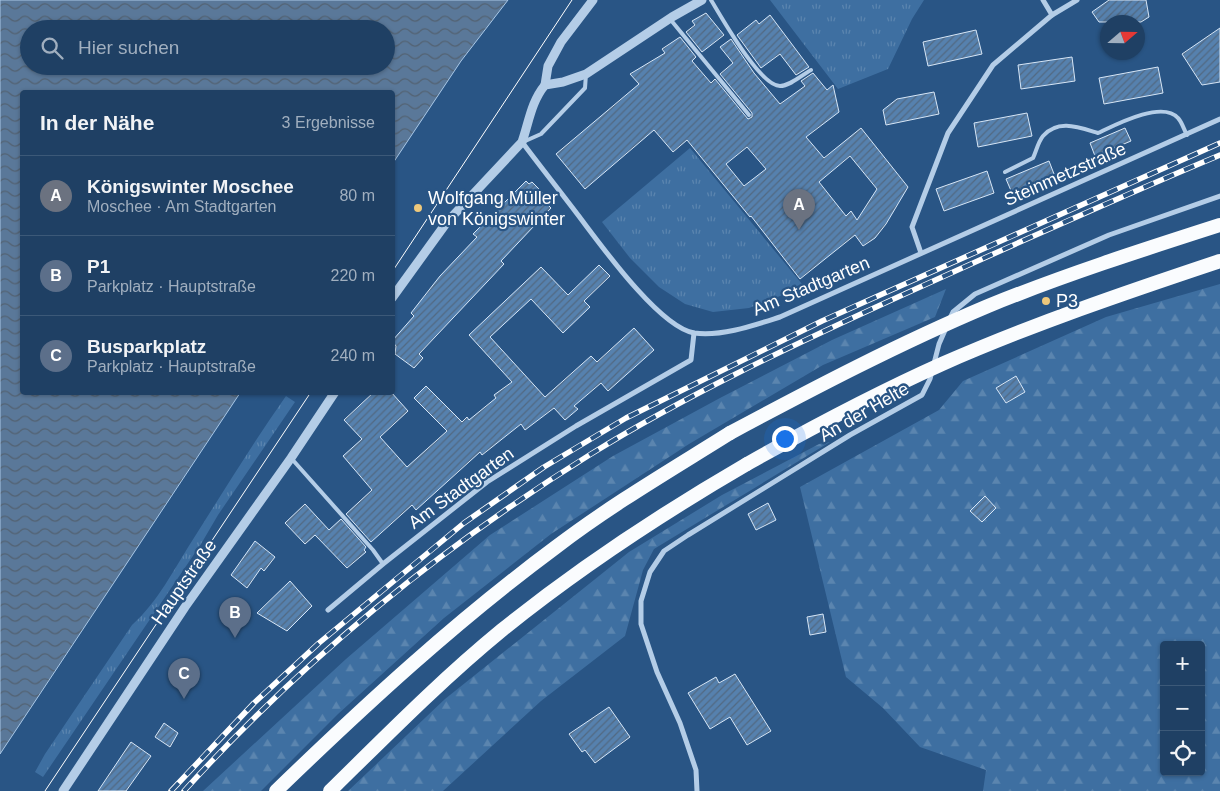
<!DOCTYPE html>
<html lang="de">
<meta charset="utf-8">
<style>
:root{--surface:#1f4064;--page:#27476a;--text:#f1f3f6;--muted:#a1afbf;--line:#3c5978;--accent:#eec87b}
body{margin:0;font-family:Arial,sans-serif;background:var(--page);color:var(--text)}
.controls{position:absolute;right:15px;bottom:15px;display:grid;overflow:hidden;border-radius:5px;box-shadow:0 1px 4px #0004}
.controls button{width:45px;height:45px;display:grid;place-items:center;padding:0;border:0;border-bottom:1px solid var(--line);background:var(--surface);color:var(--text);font:25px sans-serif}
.compass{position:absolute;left:1100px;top:15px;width:45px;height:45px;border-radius:50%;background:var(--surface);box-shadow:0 1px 4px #0004;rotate:70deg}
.you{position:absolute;left:784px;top:438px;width:18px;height:18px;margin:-12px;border:4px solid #fff;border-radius:50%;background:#1a73e8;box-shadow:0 0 0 8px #1a73e833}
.badge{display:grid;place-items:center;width:32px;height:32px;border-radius:50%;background:var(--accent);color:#fff;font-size:16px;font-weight:700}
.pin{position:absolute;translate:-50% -41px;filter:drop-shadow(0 1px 2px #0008)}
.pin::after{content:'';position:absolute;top:26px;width:18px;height:15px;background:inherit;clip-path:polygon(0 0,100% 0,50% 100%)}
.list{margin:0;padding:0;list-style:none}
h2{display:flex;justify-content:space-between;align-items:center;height:65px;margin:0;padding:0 20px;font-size:21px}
h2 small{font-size:16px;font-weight:400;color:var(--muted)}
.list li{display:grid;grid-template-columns:32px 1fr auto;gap:15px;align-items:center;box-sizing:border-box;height:80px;padding:0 20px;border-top:1px solid var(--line)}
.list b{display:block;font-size:19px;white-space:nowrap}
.list p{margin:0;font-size:16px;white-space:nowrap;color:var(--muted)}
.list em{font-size:16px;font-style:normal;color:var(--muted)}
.icon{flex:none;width:28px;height:28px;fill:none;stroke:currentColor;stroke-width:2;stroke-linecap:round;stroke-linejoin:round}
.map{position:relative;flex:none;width:1220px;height:791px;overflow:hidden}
.search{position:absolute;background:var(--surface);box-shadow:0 1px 4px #0004;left:20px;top:20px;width:375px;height:55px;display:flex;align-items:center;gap:12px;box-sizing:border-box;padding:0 18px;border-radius:28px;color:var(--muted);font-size:19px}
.panel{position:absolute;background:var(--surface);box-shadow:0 1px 4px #0004;left:20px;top:90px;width:375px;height:305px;border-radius:5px}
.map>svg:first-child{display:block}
.grass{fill:url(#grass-tufts)}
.forest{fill:url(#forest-firs);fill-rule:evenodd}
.water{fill:url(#water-waves);stroke:#a9c8e7;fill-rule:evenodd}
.building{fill:url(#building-hatch);stroke:#d7e6f6;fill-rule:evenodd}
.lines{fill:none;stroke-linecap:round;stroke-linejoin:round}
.service{stroke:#b4cde7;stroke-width:4}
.minor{stroke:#b4cde7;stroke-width:5}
.tertiary{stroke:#b4cde7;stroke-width:9}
.trunk{stroke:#fafcfe;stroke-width:14}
.tram{stroke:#fff;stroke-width:1}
.rail-casing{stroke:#fff;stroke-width:5.5}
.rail{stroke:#295585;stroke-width:4;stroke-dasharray:11;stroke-linecap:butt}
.trunk-bridge{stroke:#fafcfe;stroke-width:14}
.poi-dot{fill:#eec87b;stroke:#295585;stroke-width:2}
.labels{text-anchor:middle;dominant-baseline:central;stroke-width:4.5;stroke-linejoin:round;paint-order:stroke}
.street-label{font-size:18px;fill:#fff;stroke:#295585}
.poi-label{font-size:18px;fill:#fff;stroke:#295585;text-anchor:start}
</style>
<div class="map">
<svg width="1220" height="791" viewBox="0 0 1220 791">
<defs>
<pattern id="grass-tufts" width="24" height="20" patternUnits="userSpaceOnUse" patternTransform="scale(1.25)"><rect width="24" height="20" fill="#3e6fa1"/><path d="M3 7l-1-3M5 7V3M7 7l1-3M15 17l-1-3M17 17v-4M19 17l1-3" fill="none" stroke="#5b85af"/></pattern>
<pattern id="forest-firs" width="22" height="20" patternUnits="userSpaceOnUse" patternTransform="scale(1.25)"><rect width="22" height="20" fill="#3e6fa1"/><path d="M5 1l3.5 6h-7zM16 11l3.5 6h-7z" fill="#5b85af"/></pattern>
<pattern id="water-waves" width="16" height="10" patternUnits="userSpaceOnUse" patternTransform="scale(1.25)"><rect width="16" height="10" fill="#5a7899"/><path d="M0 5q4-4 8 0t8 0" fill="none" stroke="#536272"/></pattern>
<pattern id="building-hatch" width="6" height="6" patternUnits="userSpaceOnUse" patternTransform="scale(1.25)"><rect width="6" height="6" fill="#5681ae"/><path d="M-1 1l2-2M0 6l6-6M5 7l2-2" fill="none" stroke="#526982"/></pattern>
</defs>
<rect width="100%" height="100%" fill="#295585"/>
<!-- grass -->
<g class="grass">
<polygon points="770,0 924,0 912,19 888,69 838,89"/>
<polygon points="690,148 802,284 780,296 749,308 713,312 685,304 659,287 630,258 602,222"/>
<path d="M286 396 295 402 218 515 201 544 43 777 35 772 45 754 132 625C158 602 174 569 192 541 223 492 253 443 286 396Z"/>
</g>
<!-- forest -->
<g class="forest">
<path d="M1220 284V791H983L986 770 920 747 883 708 846 677 800 487 939 410 963 381 1106 317ZM1164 645H1201V772H1164Z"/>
<polygon points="946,289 935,317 823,365 689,444 551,534 444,618 338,714 261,791 203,791 346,659 490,535 613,456 720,398 832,340"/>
<polygon points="830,442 654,549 643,570 625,636 541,701 443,791 348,791 445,699 629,552 722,495 819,444"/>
</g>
<!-- water -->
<path class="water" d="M0 0H508L461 61 393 163 392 92H22V392L240 393 0 754ZM29 29H386V66H29Z"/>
<!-- building -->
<g class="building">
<polygon points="1109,0 1146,0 1149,17 1141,22 1099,22 1092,12"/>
<polygon points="706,13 724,35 702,52 686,32 695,25 692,21"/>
<polygon points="770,15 809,67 796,75 780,54 761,68 737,35 756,20 759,24"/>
<polygon points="1220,28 1220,82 1202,85 1182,54"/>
<polygon points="976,30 982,54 928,66 923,42"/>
<path d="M680 37 696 57 692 61 711 83 715 79 748 119 752 117V113L720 74 733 63 720 47 731 39 754 73 780 104 805 86 801 81 813 73 827 90 833 85 839 112 806 137 824 158 861 128 908 187 886 224 875 238 863 246 855 235 800 279 751 216 750 217 687 140 673 152 654 130 585 189 556 154 639 84 630 74 665 53 662 49ZM747 147 766 169 744 186 726 164ZM850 156 877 189 857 220 851 211 846 216 819 182Z"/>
<polygon points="1072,57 1075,81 1021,89 1018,65"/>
<polygon points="1158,67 1163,93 1104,104 1099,78"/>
<polygon points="934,92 939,114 886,125 883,110 897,99"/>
<polygon points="1027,113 1032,136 978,147 974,123"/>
<polygon points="1125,128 1131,141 1095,156 1090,143"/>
<polygon points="1049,161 1054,174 1012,193 1006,179"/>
<polygon points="987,171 994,193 944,211 936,189"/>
<polygon points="526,181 529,184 532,182 539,189 549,200 546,203 551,208 501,261 504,264 419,354 423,358 414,368 395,354 396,346 392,341 414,316 411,313 440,276 477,237 473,234"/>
<polygon points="599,265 610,276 584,301 590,307 563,333 531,299 490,337 545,397 591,356 597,362 634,328 654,350 608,391 601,383 574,406 578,409 565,420 554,408 525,430 521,424 482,455 480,452 416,510 412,505 371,542 346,514 372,490 343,456 362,439 344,420 374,392 391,392 408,411 380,437 407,467 447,431 414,398 426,386 462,422 467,417 469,420 496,398 494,395 512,382 469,335 541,267 568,295"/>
<polygon points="1016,376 1025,392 1006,403 996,388"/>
<polygon points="985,496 996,508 982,522 970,511"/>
<polygon points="768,503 776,520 756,530 748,514"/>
<polygon points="305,504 329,530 341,519 366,547 364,550 366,552 347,568 315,535 305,544 285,523"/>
<polygon points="255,541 275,557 264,571 261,568 247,588 231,575"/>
<polygon points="290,581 312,606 287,631 257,613"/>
<polygon points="823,614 826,632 810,635 807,617"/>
<polygon points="735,674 771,731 747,745 730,717 710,729 688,693 716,677 719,683"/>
<polygon points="609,707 630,737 595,763 585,750 582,752 569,734"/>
<polygon points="164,723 178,733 170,747 155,737"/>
<polygon points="131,742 151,756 126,791 98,791"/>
</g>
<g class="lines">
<!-- service -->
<g class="service">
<path d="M711 0C722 18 760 86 780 86 790 86 802 75 811 70"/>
<polyline points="670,19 749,115"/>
<polyline points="523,142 541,134 585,88 586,74"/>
<path d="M1005 172 1033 158C1036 152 1038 142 1043 136 1058 119 1078 127 1098 133 1115 125 1162 100 1178 118 1182 122 1184 130 1187 135"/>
<polyline points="291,458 373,550 383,564"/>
</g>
<!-- minor -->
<g class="minor">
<polyline points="1043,0 1052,15"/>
<path d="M522 142C540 166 559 190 578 215 600 244 659 327 694 333 721 337 755 325 780 317L1220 119"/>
<polyline points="921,253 912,227 948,133 993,65 1052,15 1077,0"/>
<polyline points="949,320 953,312 975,294 1109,235 1220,196"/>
<polyline points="328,610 383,564 487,482 576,426 691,360 694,333"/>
<polyline points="697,791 696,770 680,723 657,672 641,624 641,601 650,572 664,551 688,535 850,435 922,395 930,379 939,344 946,328"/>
</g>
<!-- tertiary -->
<g class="tertiary">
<polyline points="545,85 548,66 561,42 593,0"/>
<path d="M392 298 447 222 522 142C529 122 531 102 545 85L563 82 586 74 672 17 702 0"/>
<polyline points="63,791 185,607 291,458 335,392"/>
</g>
<!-- trunk -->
<g class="trunk">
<path d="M276 791C365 705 456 621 556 547 611 505 671 470 730 433"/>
<path d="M330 791C386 736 441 680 502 630 579 568 661 514 747 464"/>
</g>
<!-- tram -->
<g class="tram">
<polyline points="392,272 572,0"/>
<polyline points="45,791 311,392"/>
</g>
<defs>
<g id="rail">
<polyline points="171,791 254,703 319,643 464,523 544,467 626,418 822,321 1220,143"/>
<path d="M184 791C303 660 441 547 591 454 685 396 787 348 887 302 997 252 1108 202 1220 155"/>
</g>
</defs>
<!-- rail casing -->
<use href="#rail" class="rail-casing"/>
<!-- rail -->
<use href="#rail" class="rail"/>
<!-- trunk-bridge -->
<g class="trunk-bridge">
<path d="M730 433C814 388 900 343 988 306 1064 275 1142 250 1220 225"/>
<path d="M747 464C811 428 875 394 942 364 1033 324 1127 292 1220 261"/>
</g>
</g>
<!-- markers -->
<g class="poi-dot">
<circle cx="418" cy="208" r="5"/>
<circle cx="1046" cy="301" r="5"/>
</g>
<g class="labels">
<!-- street labels -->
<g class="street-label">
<text transform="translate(1065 174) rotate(-24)">Steinmetzstraße</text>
<text transform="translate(811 286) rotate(-23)">Am Stadtgarten</text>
<text transform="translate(864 412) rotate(-30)">An der Helte</text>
<text transform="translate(461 488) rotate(-36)">Am Stadtgarten</text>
<text transform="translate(184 582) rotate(-55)">Hauptstraße</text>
</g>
<!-- poi labels -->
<g class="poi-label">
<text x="428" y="198">Wolfgang Müller<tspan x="428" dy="21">von Königswinter</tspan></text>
<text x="1056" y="301">P3</text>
</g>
</g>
</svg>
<div class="controls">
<button>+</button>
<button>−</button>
<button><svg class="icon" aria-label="locate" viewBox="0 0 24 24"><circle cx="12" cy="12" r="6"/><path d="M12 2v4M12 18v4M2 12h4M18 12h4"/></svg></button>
</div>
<svg class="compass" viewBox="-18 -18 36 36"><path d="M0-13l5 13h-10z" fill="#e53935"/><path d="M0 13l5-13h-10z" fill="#a1afbf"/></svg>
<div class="you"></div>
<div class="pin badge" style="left:799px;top:230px;background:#6b7280">A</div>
<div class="pin badge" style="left:235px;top:638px;background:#5c6f8a">B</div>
<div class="pin badge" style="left:184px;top:699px;background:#5c6f8a">C</div>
<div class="search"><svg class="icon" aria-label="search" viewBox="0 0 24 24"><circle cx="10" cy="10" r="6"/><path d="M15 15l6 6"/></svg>Hier suchen</div>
<section class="panel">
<h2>In der Nähe<small>3 Ergebnisse</small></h2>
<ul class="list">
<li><span class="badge" style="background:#6b7280">A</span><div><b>Königswinter Moschee</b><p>Moschee · Am Stadtgarten</p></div><em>80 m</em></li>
<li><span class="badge" style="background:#5c6f8a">B</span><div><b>P1</b><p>Parkplatz · Hauptstraße</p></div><em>220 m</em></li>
<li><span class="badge" style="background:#5c6f8a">C</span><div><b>Busparkplatz</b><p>Parkplatz · Hauptstraße</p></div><em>240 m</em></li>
</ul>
</section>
</div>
